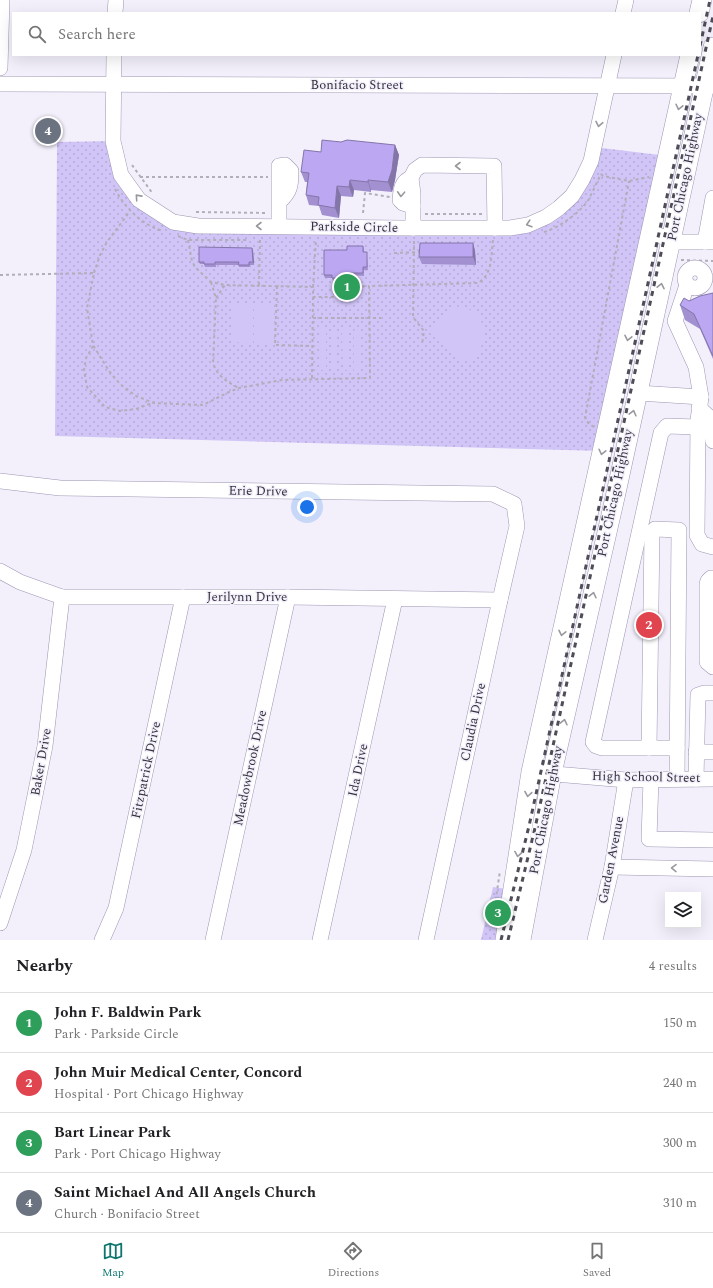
<!DOCTYPE html>
<meta charset="utf-8">
<style>
:root{--surface:#fff;--page:#f6f6f6;--text:#202124;--muted:#757577;--line:#e0e0e0;--accent:#0f766e}
body{margin:0;font-family:Spectral,serif;background:var(--page);color:var(--text)}
.controls{position:absolute;right:12px;bottom:12px;display:grid;overflow:hidden;border-radius:0px;box-shadow:0 4px 16px #0002}
.controls button{width:36px;height:36px;display:grid;place-items:center;padding:0;border:0;border-bottom:1px solid var(--line);background:var(--surface);color:var(--text);font:20px sans-serif}
.you{position:absolute;left:307px;top:507px;width:14px;height:14px;margin:-10px;border:3px solid #fff;border-radius:50%;background:#1a73e8;box-shadow:0 0 0 6px #1a73e833}
.badge{display:grid;place-items:center;width:26px;height:26px;border-radius:50%;background:var(--accent);color:#fff;font-size:13px;font-weight:700}
.pin{position:absolute;translate:-50% -50%;border:2px solid #fff;box-shadow:0 1px 4px #0006}
.list{margin:0;padding:0;list-style:none}
h2{display:flex;justify-content:space-between;align-items:center;height:52px;margin:0;padding:0 16px;font-size:17px}
h2 small{font-size:13px;font-weight:400;color:var(--muted)}
.list li{display:grid;grid-template-columns:26px 1fr auto;gap:12px;align-items:center;box-sizing:border-box;height:60px;padding:0 16px;border-top:1px solid var(--line)}
.list b{display:block;font-size:15px;white-space:nowrap}
.list p{margin:0;font-size:13px;white-space:nowrap;color:var(--muted)}
.list em{font-size:13px;font-style:normal;color:var(--muted)}
.icon{flex:none;width:22px;height:22px;fill:none;stroke:currentColor;stroke-width:2;stroke-linecap:round;stroke-linejoin:round}
.map{position:relative;flex:none;width:713px;height:940px;overflow:hidden}
.search{position:absolute;background:var(--surface);box-shadow:0 4px 16px #0002;left:12px;right:12px;top:12px;height:44px;display:flex;align-items:center;gap:10px;box-sizing:border-box;padding:0 14px;border-radius:0px;color:var(--muted);font-size:15px}
.sheet{height:292px;background:var(--surface)}
nav{display:flex;justify-content:space-around;align-items:center;box-sizing:border-box;height:56px;border-top:1px solid var(--line);background:var(--surface);font-size:11px;color:var(--muted)}
nav a{display:grid;justify-items:center;gap:2px}
nav .on{color:var(--accent)}
.map>svg:first-child{display:block}
.grass{fill:url(#grass-dots)}
.pitch{fill:#d1c5f7}
.lines{fill:none;stroke-linecap:round;stroke-linejoin:round}
.minor-casing{stroke:#9d96b2;stroke-width:16}
.major-casing{stroke:#9d96b2;stroke-width:20}
.path{stroke:#b1aeb9;stroke-width:2;stroke-dasharray:3 3;stroke-linecap:butt}
.minor{stroke:#fff;stroke-width:15}
.major{stroke:#fff;stroke-width:19}
.rail{stroke:#504d58;stroke-width:3;stroke-dasharray:5 5;stroke-linecap:butt}
.wall{fill:#a290d0}
.shaded-wall{fill:#8475a9}
.building{fill:#bca7f2;stroke:#8475a9}
.oneway{stroke:#9a989e}
.labels{text-anchor:middle;dominant-baseline:central;stroke-width:3;stroke-linejoin:round;paint-order:stroke}
.street-label{font-size:13px;fill:#34313c;stroke:#f3f0fc}
</style>
<div class="map">
<svg width="713" height="940" viewBox="0 0 713 940">
<defs>
<pattern id="grass-dots" width="8" height="8" patternUnits="userSpaceOnUse"><rect width="8" height="8" fill="#d1c5f7"/><path d="M2 2h.1M6 6h.1" fill="none" stroke="#b4aad5" stroke-width="1.8" stroke-linecap="round"/></pattern>
</defs>
<rect width="100%" height="100%" fill="#f3f0fc"/>
<!-- grass -->
<g class="grass">
<polygon points="113,141 121,175 173,222 510,228 559,208 594,147 668,156 603,451 55,436 57,142"/>
<polygon points="493,887 514,890 501,940 481,940"/>
</g>
<!-- pitch -->
<g class="pitch">
<polygon points="231,304 252,305 251,343 231,342"/>
<rect x="254" y="305" width="20" height="38"/>
<path d="M461 306C478 312 485 320 483 339 482 343 481 350 478 353 473 358 467 361 461 363L430 333 452 308Z"/>
<rect x="320" y="329" width="6" height="41"/>
<rect x="331" y="329" width="6" height="41"/>
<polygon points="342,329 349,329 349,370 343,370"/>
<rect x="354" y="330" width="6" height="41"/>
</g>
<g class="lines">
<defs>
<g id="minor">
<polyline points="115,13 116,0"/>
<polyline points="623,13 626,0"/>
<polyline points="114,55 113,141 121,175 139,200 173,222 198,226 403,228 510,228 528,225 546,217 559,208 572,196 582,180 591,161 594,147 614,55"/>
<polyline points="0,68 2,0"/>
<polyline points="0,84 713,86"/>
<path d="M411 178C401 182 401 190 400 200L403 203 413 206"/>
<path d="M279 226V166L285 165 291 171C291 186 290 192 280 201"/>
<polyline points="413,228 413,194 411,178 415,170 422,165 494,166 495,228"/>
<polyline points="651,233 680,242 713,242"/>
<polyline points="705,242 713,198"/>
<circle cx="695" cy="278" r="10"/>
<polyline points="687,285 675,321 696,367 701,397 698,420 697,535 702,544 713,547"/>
<polyline points="638,393 701,397"/>
<polyline points="699,408 709,417 713,441"/>
<polyline points="0,481 60,488 493,494 514,504 517,526 500,600 426,940"/>
<polyline points="0,571 20,582 62,597 288,597 500,600"/>
<polyline points="713,578 711,578 708,581 707,584 707,662 713,667"/>
<polyline points="649,748 652,532 655,529 679,530 677,779"/>
<polyline points="677,748 602,748 596,746 593,742 661,433 667,426 697,427"/>
<polyline points="696,752 713,752"/>
<polyline points="531,772 626,780 713,779"/>
<polyline points="651,779 649,839 713,840"/>
<polyline points="696,779 698,695 704,693 713,693"/>
<polyline points="612,867 713,869"/>
<polyline points="0,923 24,850 45,746 62,597"/>
<polyline points="102,940 116,908 183,597"/>
<polyline points="213,940 288,597"/>
<polyline points="320,940 395,599"/>
<polyline points="595,940 612,867 626,780"/>
</g>
<g id="major">
<polyline points="699,13 702,0"/>
<polyline points="505,940 531,772 690,55"/>
<polyline points="521,940 552,773 616,493 713,47"/>
</g>
</defs>
<!-- minor casing -->
<use href="#minor" class="minor-casing"/>
<!-- major casing -->
<use href="#major" class="major-casing"/>
<!-- path -->
<g class="path">
<polyline points="132,165 153,194"/>
<polyline points="601,174 603,176 629,181 649,177"/>
<polyline points="140,177 268,177"/>
<path d="M115 189C125 208 142 225 163 231"/>
<polyline points="196,212 268,213"/>
<polyline points="363,213 365,193 390,197"/>
<polyline points="425,214 483,214"/>
<path d="M544 232C559 228 581 212 589 199 593 191 597 182 601 174"/>
<polyline points="178,236 188,240 247,240"/>
<polyline points="188,240 192,261 195,267 211,282 225,285 313,287 313,297 353,297 364,286 369,286"/>
<polyline points="414,241 413,317 424,331 422,345"/>
<polyline points="394,253 420,252"/>
<polyline points="681,260 713,261"/>
<polyline points="94,273 100,255 107,242 130,211"/>
<path d="M0 275 94 273 87 308 93 345 109 371 120 384 136 396 154 403 203 405 229 392 239 388 282 380 370 378 369 286 478 283C493 274 491 255 493 240"/>
<path d="M211 282 216 298 213 363C217 376 227 382 239 388"/>
<polyline points="259,285 260,240"/>
<polyline points="277,286 275,345 313,346"/>
<polyline points="313,287 316,240"/>
<polyline points="216,298 225,285"/>
<polyline points="313,318 381,318"/>
<polyline points="93,346 86,358 84,370 87,387 105,407 120,411 136,409 152,403"/>
<polyline points="312,378 313,297"/>
<polyline points="594,427 589,424 585,418 629,181"/>
<polyline points="493,918 500,871"/>
</g>
<!-- minor -->
<use href="#minor" class="minor"/>
<!-- major -->
<use href="#major" class="major"/>
<!-- rail -->
<g class="rail">
<polyline points="700,46 710,0"/>
<polyline points="501,940 529,826 698,55"/>
<polyline points="508,940 535,828 713,16"/>
</g>
</g>
<!-- wall -->
<g class="wall">
<polygon points="395,145 399,155 395,180 392,192 371,190 371,192 354,190 353,197 341,196 339,218 322,215 319,206 309,205 306,195 307,182 305,182 301,172 321,152"/>
<polygon points="473,243 475,251 476,265 422,264 419,257"/>
<polygon points="363,246 364,249 364,252 367,255 368,270 364,270 364,276 350,275 350,278 343,278 342,281 333,281 332,278 325,278 324,275 347,250"/>
<polygon points="253,250 254,265 250,265 250,267 239,267 239,265 216,265 216,267 205,267 204,264 200,264 199,262"/>
<polygon points="713,293 713,359 700,329 685,320 680,305 689,301"/>
</g>
<!-- shaded-wall -->
<g class="shaded-wall">
<polygon points="395,145 399,155 395,180 392,192 388,182"/>
<polygon points="350,180 354,190 353,197 349,187"/>
<polygon points="368,180 371,190 371,192 368,182"/>
<polygon points="337,186 341,196 339,218 335,208"/>
<polygon points="473,243 475,251 476,265 473,257"/>
<polygon points="252,248 253,250 254,265 253,262"/>
</g>
<!-- building -->
<g class="building">
<polygon points="322,140 341,142 347,140 395,145 392,170 388,182 368,180 368,182 350,180 349,187 337,186 335,208 318,205 319,197 306,195 309,173 301,172 304,150 321,152"/>
<polygon points="420,243 473,243 473,257 419,257"/>
<polygon points="347,246 363,246 363,252 367,252 367,267 363,267 363,273 349,273 349,276 342,275 342,278 332,278 332,275 324,275 324,250 347,250"/>
<polygon points="199,247 252,248 253,262 249,262 249,265 238,265 239,262 215,262 215,264 204,264 204,262 199,262"/>
<polygon points="713,293 713,356 694,314 680,305 684,298 689,301 700,296"/>
</g>
<!-- one-way arrows -->
<defs><path id="oneway-chevron" d="M-2-3.5L2.5 0L-2 3.5" fill="none" stroke-width="1.6" stroke-linecap="round" stroke-linejoin="round"/></defs>
<g class="oneway">
<use href="#oneway-chevron" transform="translate(679 107) rotate(103)"/>
<use href="#oneway-chevron" transform="translate(599 124) rotate(101)"/>
<use href="#oneway-chevron" transform="translate(458 166) rotate(-180)"/>
<use href="#oneway-chevron" transform="translate(401 194) rotate(93)"/>
<use href="#oneway-chevron" transform="translate(138 197) rotate(-132)"/>
<use href="#oneway-chevron" transform="translate(529 224) rotate(163)"/>
<use href="#oneway-chevron" transform="translate(259 226) rotate(-180)"/>
<use href="#oneway-chevron" transform="translate(661 286) rotate(-78)"/>
<use href="#oneway-chevron" transform="translate(628 338) rotate(102)"/>
<use href="#oneway-chevron" transform="translate(633 413) rotate(-76)"/>
<use href="#oneway-chevron" transform="translate(602 452) rotate(103)"/>
<use href="#oneway-chevron" transform="translate(593 595) rotate(-77)"/>
<use href="#oneway-chevron" transform="translate(562 633) rotate(102)"/>
<use href="#oneway-chevron" transform="translate(564 722) rotate(-77)"/>
<use href="#oneway-chevron" transform="translate(528 794) rotate(99)"/>
<use href="#oneway-chevron" transform="translate(518 854) rotate(99)"/>
<use href="#oneway-chevron" transform="translate(674 868) rotate(-179)"/>
</g>
<g class="labels">
<!-- street labels -->
<g class="street-label">
<text x="357" y="85">Bonifacio Street</text>
<text transform="translate(685 177) rotate(-78)">Port Chicago Highway</text>
<text transform="translate(354 227) rotate(1)">Parkside Circle</text>
<text transform="translate(258 491) rotate(1)">Erie Drive</text>
<text transform="translate(615 493) rotate(-78)">Port Chicago Highway</text>
<text x="247" y="597">Jerilynn Drive</text>
<text transform="translate(473 722) rotate(-78)">Claudia Drive</text>
<text transform="translate(41 762) rotate(-80)">Baker Drive</text>
<text transform="translate(250 768) rotate(-78)">Meadowbrook Drive</text>
<text transform="translate(146 770) rotate(-78)">Fitzpatrick Drive</text>
<text transform="translate(358 770) rotate(-78)">Ida Drive</text>
<text transform="translate(646 777) rotate(1)">High School Street</text>
<text transform="translate(546 810) rotate(-79)">Port Chicago Highway</text>
<text transform="translate(611 860) rotate(-79)">Garden Avenue</text>
</g>
</g>
</svg>
<div class="controls">
<button><svg class="icon" aria-label="layers" viewBox="0 0 24 24"><path d="M12 4l9 5-9 5-9-5zM3 14l9 5 9-5"/></svg></button>
</div>
<div class="you"></div>
<div class="pin badge" style="left:347px;top:287px;background:#2e9e5b">1</div>
<div class="pin badge" style="left:649px;top:625px;background:#e0444e">2</div>
<div class="pin badge" style="left:498px;top:913px;background:#2e9e5b">3</div>
<div class="pin badge" style="left:48px;top:131px;background:#6b7280">4</div>
<div class="search"><svg class="icon" aria-label="search" viewBox="0 0 24 24"><circle cx="10" cy="10" r="6"/><path d="M15 15l6 6"/></svg>Search here</div>
</div>
<section class="sheet">
<h2>Nearby<small>4 results</small></h2>
<ul class="list">
<li><span class="badge" style="background:#2e9e5b">1</span><div><b>John F. Baldwin Park</b><p>Park · Parkside Circle</p></div><em>150 m</em></li>
<li><span class="badge" style="background:#e0444e">2</span><div><b>John Muir Medical Center, Concord</b><p>Hospital · Port Chicago Highway</p></div><em>240 m</em></li>
<li><span class="badge" style="background:#2e9e5b">3</span><div><b>Bart Linear Park</b><p>Park · Port Chicago Highway</p></div><em>300 m</em></li>
<li><span class="badge" style="background:#6b7280">4</span><div><b>Saint Michael And All Angels Church</b><p>Church · Bonifacio Street</p></div><em>310 m</em></li>
</ul>
</section>
<nav>
<a class="on"><svg class="icon" aria-label="map" viewBox="0 0 24 24"><path d="M3 6l6-2 6 2 6-2v14l-6 2-6-2-6 2zM9 4v14M15 6v14"/></svg>Map</a>
<a><svg class="icon" aria-label="directions" viewBox="0 0 24 24"><path d="M12 3l9 9-9 9-9-9zM9 14v-3h6M13 9l2 2-2 2"/></svg>Directions</a>
<a><svg class="icon" aria-label="saved" viewBox="0 0 24 24"><path d="M7 4h10v16l-5-4-5 4z"/></svg>Saved</a>
</nav>
